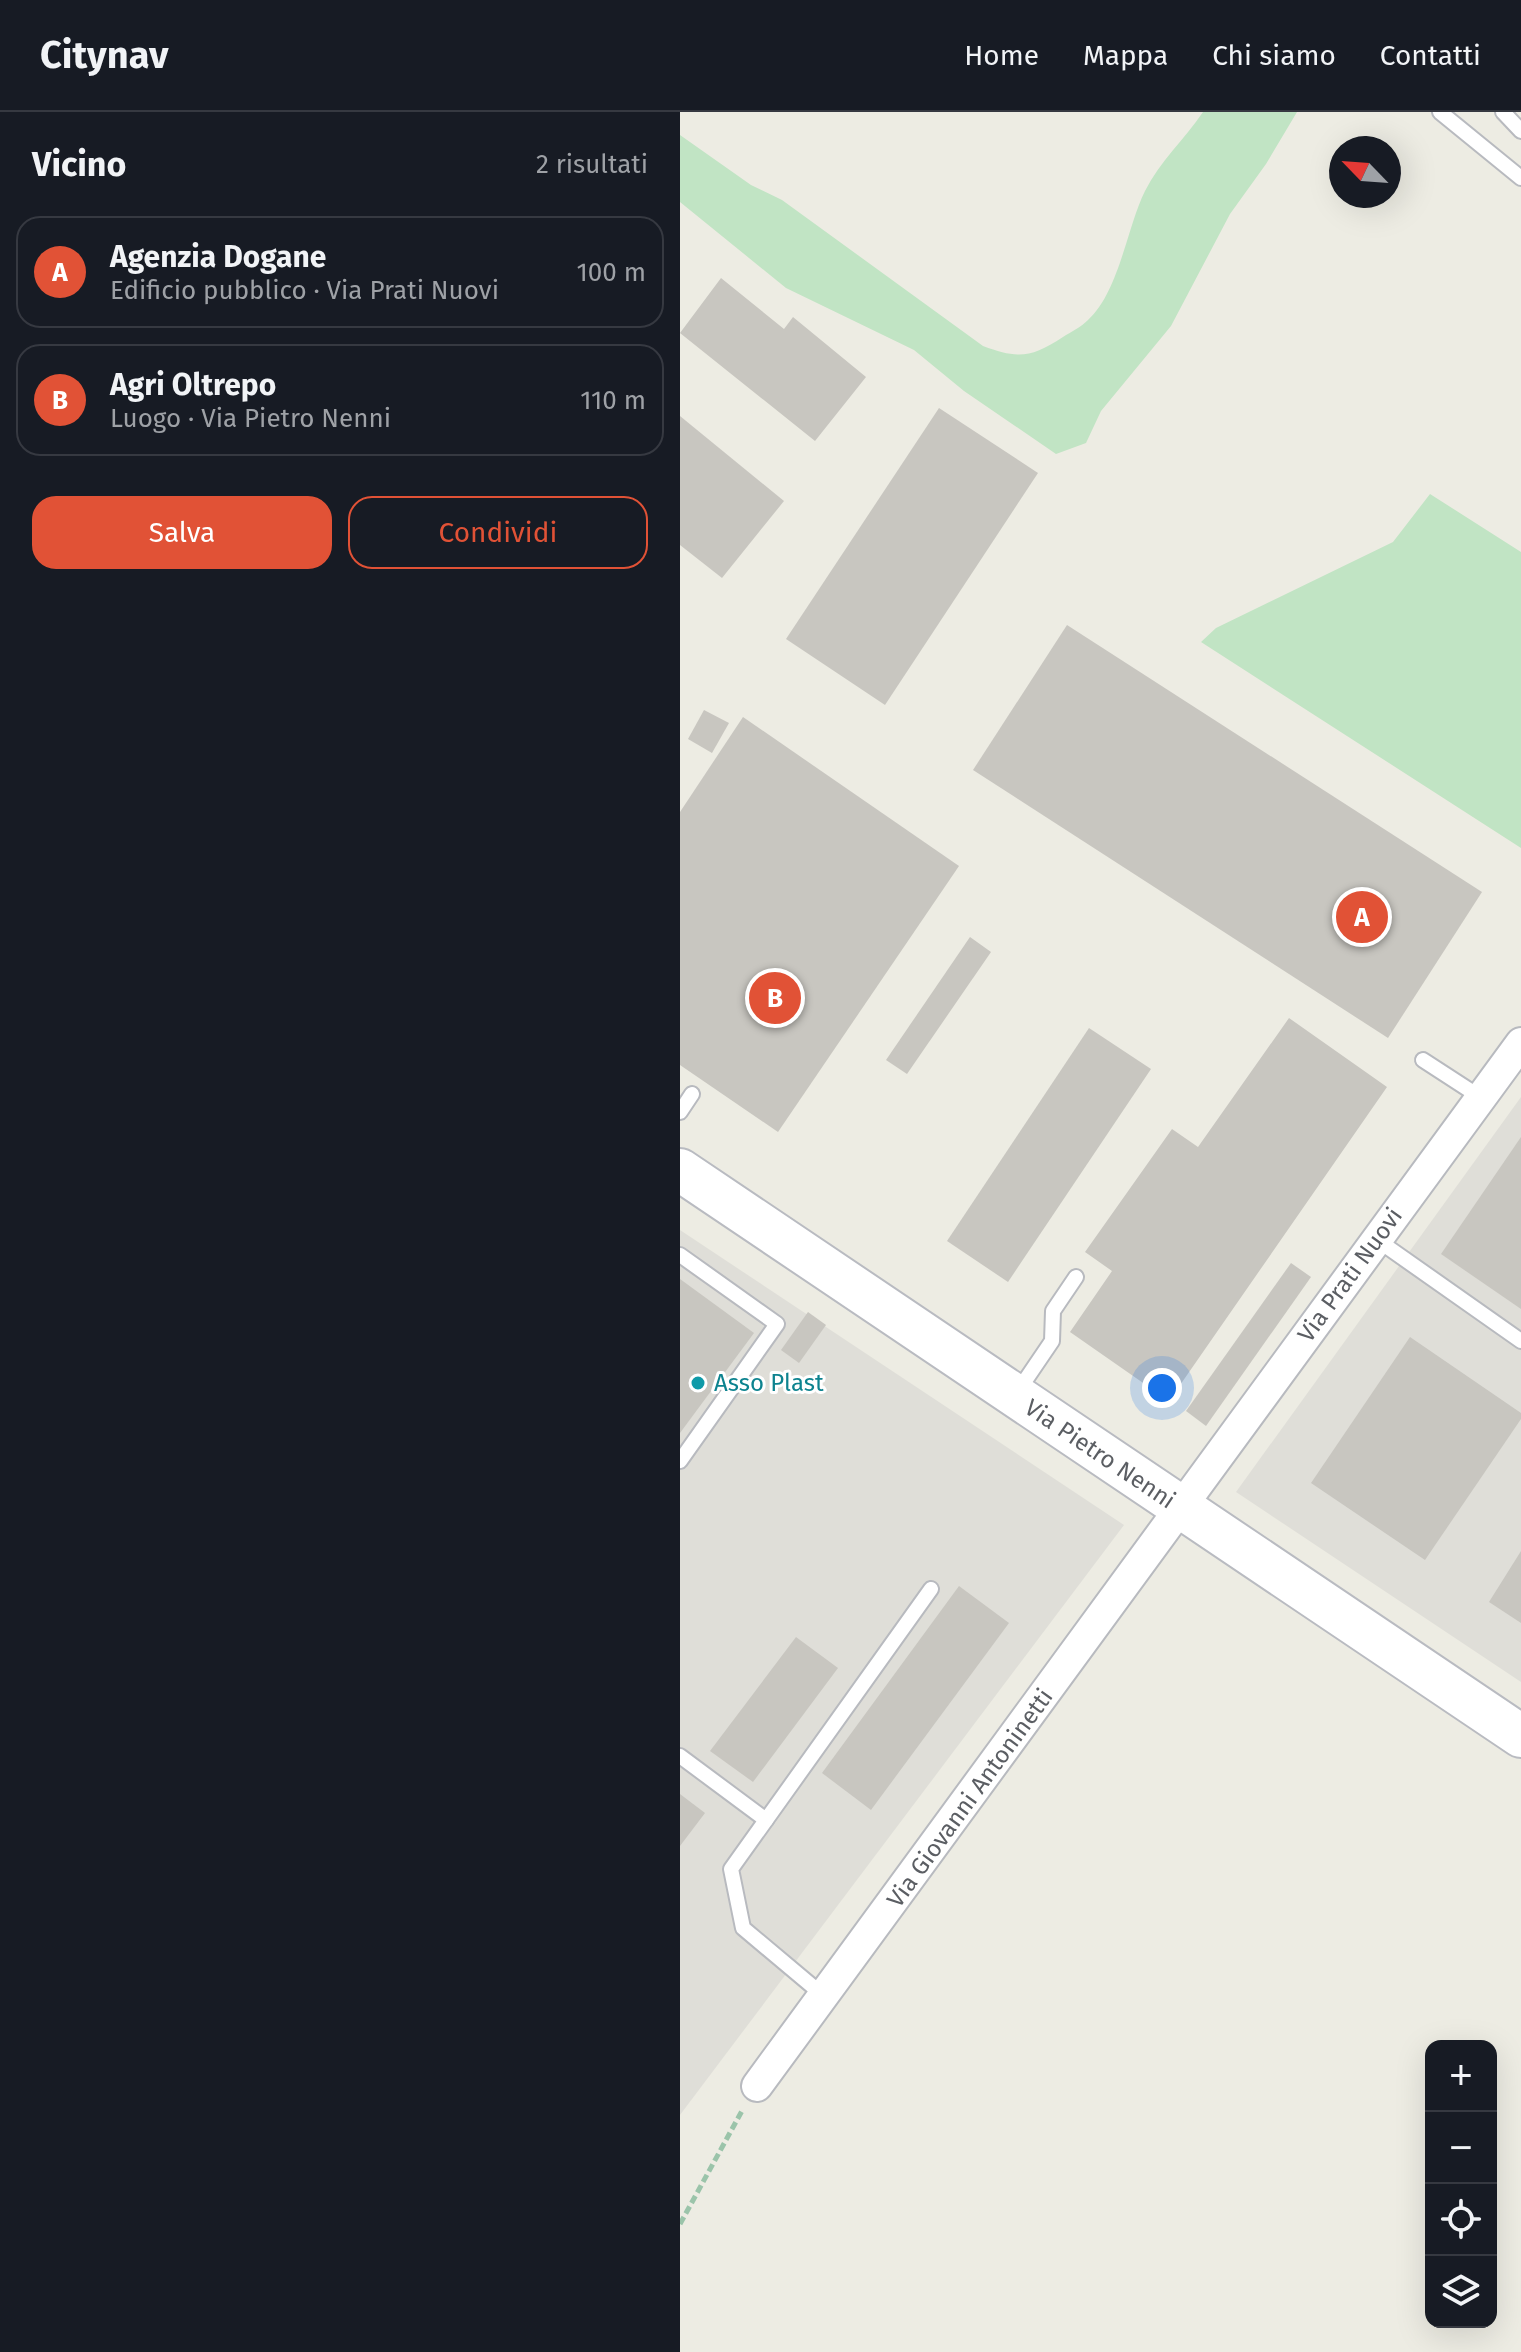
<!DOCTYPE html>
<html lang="it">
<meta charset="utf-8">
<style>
:root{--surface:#171b24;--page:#20242c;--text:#f1f3f6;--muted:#9ea1a6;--line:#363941;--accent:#e15236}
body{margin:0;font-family:"Fira Sans",sans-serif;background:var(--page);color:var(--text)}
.controls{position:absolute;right:24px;bottom:24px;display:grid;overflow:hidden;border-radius:16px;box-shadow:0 8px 32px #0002}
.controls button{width:72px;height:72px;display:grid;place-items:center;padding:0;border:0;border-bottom:2px solid var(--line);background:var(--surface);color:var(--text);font:40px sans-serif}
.compass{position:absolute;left:649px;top:24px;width:72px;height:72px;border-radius:50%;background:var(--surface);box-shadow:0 8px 32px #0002;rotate:295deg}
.you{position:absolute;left:482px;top:1276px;width:28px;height:28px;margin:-20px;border:6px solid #fff;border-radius:50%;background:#1a73e8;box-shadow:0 0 0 12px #1a73e833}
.badge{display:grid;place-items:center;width:52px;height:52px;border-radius:50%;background:var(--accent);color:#fff;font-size:26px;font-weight:700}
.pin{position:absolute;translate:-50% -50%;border:4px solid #fff;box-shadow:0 2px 8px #0006}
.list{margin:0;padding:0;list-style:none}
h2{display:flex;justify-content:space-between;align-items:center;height:104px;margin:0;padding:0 32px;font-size:34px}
h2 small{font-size:26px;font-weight:400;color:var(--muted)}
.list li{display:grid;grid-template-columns:52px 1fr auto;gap:24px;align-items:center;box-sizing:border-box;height:112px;margin:0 16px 16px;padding:0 16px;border:2px solid var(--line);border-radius:24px}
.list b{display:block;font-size:30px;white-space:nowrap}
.list p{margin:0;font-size:26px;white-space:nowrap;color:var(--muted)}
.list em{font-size:26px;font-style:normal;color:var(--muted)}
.actions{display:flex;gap:16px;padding:24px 32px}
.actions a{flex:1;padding:18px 0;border:2px solid var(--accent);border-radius:24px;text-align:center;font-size:28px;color:var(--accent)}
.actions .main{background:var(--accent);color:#fff}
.icon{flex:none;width:44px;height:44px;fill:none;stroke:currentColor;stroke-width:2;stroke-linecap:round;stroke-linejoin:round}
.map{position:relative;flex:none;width:841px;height:2240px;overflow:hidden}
header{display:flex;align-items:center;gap:48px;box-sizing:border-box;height:112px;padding:0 40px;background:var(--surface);border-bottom:2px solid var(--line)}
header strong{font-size:38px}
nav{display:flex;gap:44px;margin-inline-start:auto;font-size:28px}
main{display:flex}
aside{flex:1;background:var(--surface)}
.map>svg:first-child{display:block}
.industrial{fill:#dfded8}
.green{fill:#c1e4c4}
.building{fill:#c8c6c0}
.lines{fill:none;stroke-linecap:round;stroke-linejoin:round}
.lane-casing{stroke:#b8babf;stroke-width:18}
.street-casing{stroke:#b8babf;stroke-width:34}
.secondary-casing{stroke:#b9bbc1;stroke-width:46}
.path{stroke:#9bc4aa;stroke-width:5;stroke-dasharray:8 4;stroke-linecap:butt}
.lane{stroke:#fff;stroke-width:14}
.street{stroke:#fff;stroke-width:30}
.secondary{stroke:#fff;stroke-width:42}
.culture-dot{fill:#0f9aa8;stroke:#fff;stroke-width:3}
.labels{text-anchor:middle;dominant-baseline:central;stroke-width:6;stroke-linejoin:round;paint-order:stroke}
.street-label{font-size:24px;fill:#5b5e63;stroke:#fff}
.culture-label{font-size:24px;fill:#0d838f;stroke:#fff;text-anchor:start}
</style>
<header>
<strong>Citynav</strong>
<nav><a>Home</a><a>Mappa</a><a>Chi siamo</a><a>Contatti</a></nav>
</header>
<main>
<aside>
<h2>Vicino<small>2 risultati</small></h2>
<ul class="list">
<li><span class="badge">A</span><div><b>Agenzia Dogane</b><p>Edificio pubblico · Via Prati Nuovi</p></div><em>100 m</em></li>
<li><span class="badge">B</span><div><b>Agri Oltrepo</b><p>Luogo · Via Pietro Nenni</p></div><em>110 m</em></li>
</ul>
<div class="actions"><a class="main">Salva</a><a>Condividi</a></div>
</aside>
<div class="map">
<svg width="841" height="2240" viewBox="0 0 841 2240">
<rect width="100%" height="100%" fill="#edece3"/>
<!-- industrial -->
<g class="industrial">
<polygon points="841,985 841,1570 556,1380"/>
<polygon points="0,1118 444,1413 0,2003"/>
</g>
<!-- green -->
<g class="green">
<path d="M523 0H617L586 52 550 102 491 214 421 299 406 331 376 342 284 279 234 238 106 176 0 90V23L71 73 102 88 303 234C338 247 351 246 383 225 391 220 401 215 408 208 439 180 447 115 465 79 480 49 504 28 523 0Z"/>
<polygon points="750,382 841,440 841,736 521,530 536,516 713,430"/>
</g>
<!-- building -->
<g class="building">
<polygon points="41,166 104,217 113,205 186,265 135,329 0,221"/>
<polygon points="259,296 358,361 205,593 106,527"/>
<polygon points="0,304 104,389 42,466 0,433"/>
<polygon points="387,513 802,780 708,926 293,658"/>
<polygon points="24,598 49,611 32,641 8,627"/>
<polygon points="63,605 279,754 98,1020 0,953 0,700"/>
<polygon points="290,825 311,840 227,962 206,948"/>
<polygon points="609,906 707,975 489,1289 390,1220 432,1159 405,1140 492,1017 518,1035"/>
<polygon points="409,916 471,957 328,1170 267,1129"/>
<polygon points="841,1025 841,1197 761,1142"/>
<polygon points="611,1151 631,1165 526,1314 506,1299"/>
<polygon points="0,1167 74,1221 0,1321"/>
<polygon points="128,1200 146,1213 119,1251 101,1238"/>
<polygon points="730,1225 841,1301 841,1307 745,1448 631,1371"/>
<polygon points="841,1439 841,1511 809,1490"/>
<polygon points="279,1474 329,1511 191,1698 142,1661"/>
<polygon points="116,1525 158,1556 73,1670 30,1639"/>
<polygon points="0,1682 25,1701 0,1734"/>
</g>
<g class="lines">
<defs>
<g id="lane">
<polyline points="760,0 841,66"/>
<polyline points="823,0 841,19"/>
<polyline points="743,948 800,985"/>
<polyline points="0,1000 12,982"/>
<polyline points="696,1127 841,1229"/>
<polyline points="0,1143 97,1212 0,1349"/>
<polyline points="336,1282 372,1229 373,1199 396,1165"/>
<polyline points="0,1644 86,1708"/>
<polyline points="144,1884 63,1816 51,1757 251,1477"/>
</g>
<polyline id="street" points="77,1974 841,931"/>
<polyline id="secondary" points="0,1058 841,1624"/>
</defs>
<!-- lane casing -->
<use href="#lane" class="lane-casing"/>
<!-- street casing -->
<use href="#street" class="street-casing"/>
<!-- secondary casing -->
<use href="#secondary" class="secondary-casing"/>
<!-- path -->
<polyline class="path" points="0,2112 63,1997"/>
<!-- lane -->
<use href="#lane" class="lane"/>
<!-- street -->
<use href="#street" class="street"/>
<!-- secondary -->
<use href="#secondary" class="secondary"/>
</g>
<!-- markers -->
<circle class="culture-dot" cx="18" cy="1271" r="8"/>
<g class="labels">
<!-- street labels -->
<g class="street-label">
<text transform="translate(670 1163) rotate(-54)">Via Prati Nuovi</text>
<text transform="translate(420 1342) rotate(34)">Via Pietro Nenni</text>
<text transform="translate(290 1686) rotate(-54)">Via Giovanni Antoninetti</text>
</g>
<!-- culture labels -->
<g class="culture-label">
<text x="34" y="1271">Asso Plast</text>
</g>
</g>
</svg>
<div class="controls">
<button>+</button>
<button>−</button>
<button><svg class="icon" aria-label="locate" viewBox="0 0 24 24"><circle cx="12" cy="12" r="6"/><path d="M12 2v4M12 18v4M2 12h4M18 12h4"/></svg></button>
<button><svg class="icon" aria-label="layers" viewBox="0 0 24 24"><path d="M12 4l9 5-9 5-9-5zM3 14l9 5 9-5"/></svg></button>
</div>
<svg class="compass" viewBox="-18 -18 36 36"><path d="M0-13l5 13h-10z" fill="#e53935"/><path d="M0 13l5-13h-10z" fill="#9ea1a6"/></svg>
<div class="you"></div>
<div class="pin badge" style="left:682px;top:805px">A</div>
<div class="pin badge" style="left:95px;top:886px">B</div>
</div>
</main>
